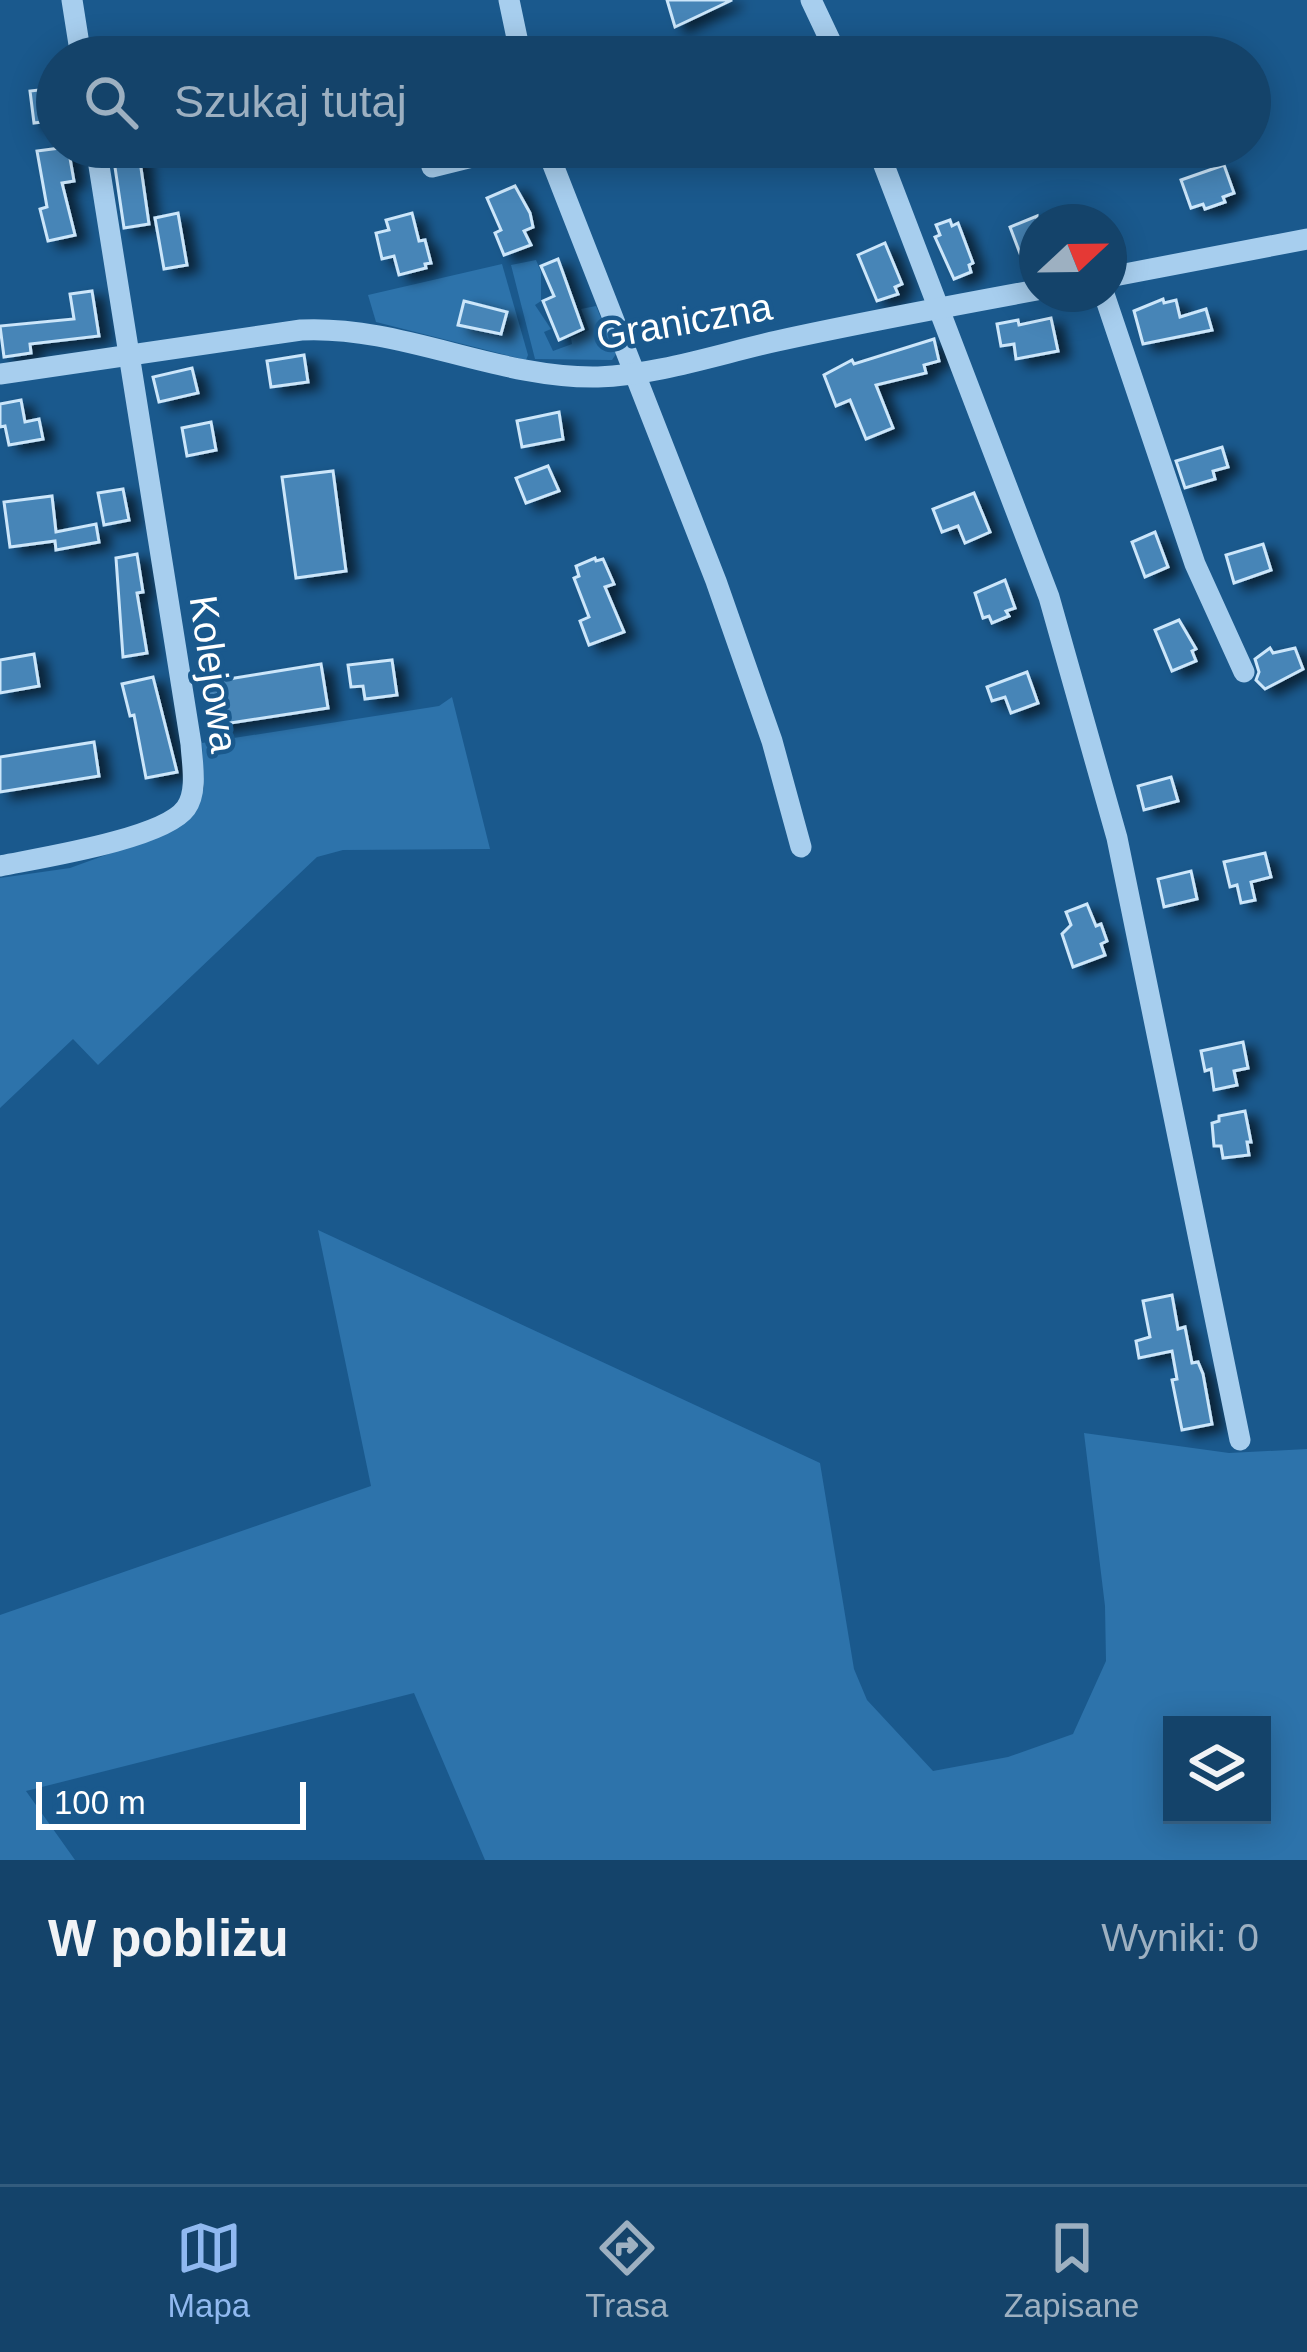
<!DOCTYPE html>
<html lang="pl">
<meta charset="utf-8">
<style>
:root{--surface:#14436a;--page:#1d4a70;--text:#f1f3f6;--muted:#9db0c1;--line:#335c7e;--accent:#90b9f0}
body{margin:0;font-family:Helvetica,sans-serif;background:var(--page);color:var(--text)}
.controls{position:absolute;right:36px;bottom:36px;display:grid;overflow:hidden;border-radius:0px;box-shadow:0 6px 30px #0003}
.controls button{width:108px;height:108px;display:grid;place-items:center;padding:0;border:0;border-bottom:3px solid var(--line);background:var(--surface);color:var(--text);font:60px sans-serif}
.compass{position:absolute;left:1019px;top:204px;width:108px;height:108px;border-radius:50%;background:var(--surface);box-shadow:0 6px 30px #0003;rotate:68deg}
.scale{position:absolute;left:36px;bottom:30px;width:270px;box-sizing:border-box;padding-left:12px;border:6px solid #fff;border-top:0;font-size:33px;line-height:42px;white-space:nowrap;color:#fff;-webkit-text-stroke:9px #1a598d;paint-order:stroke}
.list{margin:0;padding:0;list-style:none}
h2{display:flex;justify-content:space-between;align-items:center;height:156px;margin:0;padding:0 48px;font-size:51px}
h2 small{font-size:39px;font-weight:400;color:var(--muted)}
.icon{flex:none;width:66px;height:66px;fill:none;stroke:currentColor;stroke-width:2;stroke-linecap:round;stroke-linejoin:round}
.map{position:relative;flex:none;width:1307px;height:1860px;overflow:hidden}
.search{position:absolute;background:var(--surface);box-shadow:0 6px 30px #0003;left:36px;right:36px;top:36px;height:132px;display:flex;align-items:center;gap:30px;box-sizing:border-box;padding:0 42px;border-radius:66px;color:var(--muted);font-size:45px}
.sheet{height:324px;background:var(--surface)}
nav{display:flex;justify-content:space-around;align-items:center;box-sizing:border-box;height:168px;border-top:3px solid var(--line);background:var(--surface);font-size:33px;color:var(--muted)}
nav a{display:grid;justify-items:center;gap:6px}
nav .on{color:var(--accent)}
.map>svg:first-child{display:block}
.green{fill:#2d73ab;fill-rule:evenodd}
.building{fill:#4785b7;stroke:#cce6fa;stroke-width:3;filter:url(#shadow)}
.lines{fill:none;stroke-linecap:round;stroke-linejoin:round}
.minor{stroke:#a7ceee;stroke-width:21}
.labels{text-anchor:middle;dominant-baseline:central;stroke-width:9;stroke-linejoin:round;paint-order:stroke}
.street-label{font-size:39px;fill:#fff;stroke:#1a598d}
</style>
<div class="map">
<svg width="1307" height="1860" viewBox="0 0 1307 1860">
<defs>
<filter id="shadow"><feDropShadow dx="11" dy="6" stdDeviation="6" flood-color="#0009"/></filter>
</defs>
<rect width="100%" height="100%" fill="#1a598d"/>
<!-- green -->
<g class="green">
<polygon points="536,260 541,272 541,301 535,305 551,329 544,332 553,351 572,344 571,338 589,330 581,309 596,306 616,354 612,360 535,359 511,265"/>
<polygon points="502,264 528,355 526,360 376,322 368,295"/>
<polygon points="452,697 490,849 343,850 317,857 98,1065 73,1039 0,1108 0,878 70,868 147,840 199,799 204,788 202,743 439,706"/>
<path d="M318 1230 820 1463 854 1669 867 1700 933 1771 1008 1757 1073 1734 1106 1661 1105 1606 1084 1433 1229 1453 1307 1449V1860H485L414 1693 26 1791 75 1860H0V1615L371 1486ZM1262 1725V1815H1172V1725Z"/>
</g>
<!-- building -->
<g class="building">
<polygon points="667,0 732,0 675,27"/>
<polygon points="57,88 57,120 34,123 30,91"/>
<polygon points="68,147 74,181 62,183 75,235 48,241 40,209 47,207 37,151"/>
<polygon points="112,147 138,147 149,224 124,228"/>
<polygon points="1224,165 1234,193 1223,197 1225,202 1205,209 1203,204 1191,208 1181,180"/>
<polygon points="515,186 530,213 533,227 524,231 531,245 504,255 495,233 501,230 487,198"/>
<polygon points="178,213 187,265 164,269 155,218"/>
<polygon points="412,213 419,241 425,240 431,263 425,264 426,268 399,275 394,256 382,259 376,233 389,230 386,220"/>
<polygon points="1037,216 1037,250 1021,256 1010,227"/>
<polygon points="950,220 952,226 958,223 973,263 969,265 971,272 954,279 935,237 940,235 936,225"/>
<polygon points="885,243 902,284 895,287 898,294 877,301 858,255"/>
<polygon points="558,259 583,329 559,340 543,301 554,296 541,266"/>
<polygon points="92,291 99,336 30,344 31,353 4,357 0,326 74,319 70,294"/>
<polygon points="1163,299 1164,303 1176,300 1180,317 1206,309 1212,330 1143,344 1134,311"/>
<polygon points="464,301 507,312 501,334 458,325"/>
<polygon points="1051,318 1058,351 1016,359 1014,344 1001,346 997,324 1018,320 1019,325"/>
<polygon points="934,339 939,361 924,365 926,373 876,385 893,428 866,439 850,400 836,406 824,375 852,360 854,364"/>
<polygon points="304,355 308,382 271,387 267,361"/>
<polygon points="192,368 198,393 159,402 153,377"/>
<polygon points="21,400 25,422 39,419 43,439 9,445 5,426 0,427 0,404"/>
<polygon points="559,412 563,439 522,447 517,421"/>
<polygon points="211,422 216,450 187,456 182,428"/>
<polygon points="1222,447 1228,467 1213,471 1215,479 1185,488 1176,461"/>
<polygon points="548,466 559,491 526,503 516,478"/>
<polygon points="333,471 346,571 296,578 282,477"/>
<polygon points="123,489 129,520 104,525 98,493"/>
<polygon points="974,493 990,532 965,543 958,526 942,532 933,509"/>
<polygon points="52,496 56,532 96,524 99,542 56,550 55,541 10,547 4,502"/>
<polygon points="1155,532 1168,567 1145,577 1132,542"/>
<polygon points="1263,544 1271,570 1234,583 1226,555"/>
<polygon points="137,554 143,592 137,593 147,653 123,657 116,558"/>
<polygon points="595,558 596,561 603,559 614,584 605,587 624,632 589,645 580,621 589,617 574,578 579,576 576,566"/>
<polygon points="1005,580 1015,608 1006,611 1009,616 992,623 989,616 983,618 975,593"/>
<polygon points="1179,620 1196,649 1192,651 1196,661 1172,671 1155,630"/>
<polygon points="1270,648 1273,653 1295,648 1303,669 1265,689 1256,680 1259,672 1255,659"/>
<polygon points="34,654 39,686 0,693 0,660"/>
<polygon points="392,660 397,695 365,699 363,686 351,687 348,665"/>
<polygon points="321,664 328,708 211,726 204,683"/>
<polygon points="1027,672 1038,703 1011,713 1005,697 992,701 987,687"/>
<polygon points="153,677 177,772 146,778 134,715 130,716 122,684"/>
<polygon points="94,742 99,776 0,792 0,757"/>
<polygon points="1171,777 1178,801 1144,810 1138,786"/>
<polygon points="1265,853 1271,877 1251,882 1255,900 1241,903 1237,885 1230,887 1224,862"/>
<polygon points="1191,871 1197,899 1164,907 1158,879"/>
<polygon points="1087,904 1096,926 1101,924 1107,941 1101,944 1105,955 1073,967 1062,934 1071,925 1066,912"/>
<polygon points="1243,1042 1248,1068 1234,1071 1237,1085 1214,1090 1211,1069 1205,1071 1201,1051"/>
<polygon points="1245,1111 1251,1142 1247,1142 1249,1155 1223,1158 1221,1146 1214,1146 1212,1123 1219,1121 1219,1116"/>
<polygon points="1172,1295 1178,1329 1185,1327 1192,1363 1198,1362 1203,1374 1212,1424 1182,1430 1172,1380 1177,1379 1172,1351 1139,1358 1136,1341 1150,1337 1143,1301"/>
</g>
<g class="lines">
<!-- minor -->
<g class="minor">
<polyline points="72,0 81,57"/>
<polyline points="509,0 521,57"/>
<polyline points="811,0 838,57"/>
<polyline points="546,147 716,581 772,741 801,847"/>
<polyline points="877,147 1049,597 1117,838 1240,1440"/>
<polyline points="432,167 513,147"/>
<polyline points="1109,277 1307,239"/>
<polyline points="1104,294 1195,564 1244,672"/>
<path d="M0 374 301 330C402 325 497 379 598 377 657 375 719 354 777 341 863 322 950 306 1037 290"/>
<path d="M0 866C39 858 164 839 186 808 198 791 192 763 191 744L96 147"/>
</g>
</g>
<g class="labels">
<!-- street labels -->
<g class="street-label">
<text transform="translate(684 321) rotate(-10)">Graniczna</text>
<text transform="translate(214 674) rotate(82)">Kolejowa</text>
</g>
</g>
</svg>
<div class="controls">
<button><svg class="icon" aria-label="layers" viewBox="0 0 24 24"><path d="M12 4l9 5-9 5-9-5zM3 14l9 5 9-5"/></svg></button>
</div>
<svg class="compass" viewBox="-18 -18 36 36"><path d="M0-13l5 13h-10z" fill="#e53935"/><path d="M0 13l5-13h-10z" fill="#9db0c1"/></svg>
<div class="scale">100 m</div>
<div class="search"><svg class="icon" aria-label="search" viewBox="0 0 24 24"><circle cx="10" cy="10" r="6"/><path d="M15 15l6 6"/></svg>Szukaj tutaj</div>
</div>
<section class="sheet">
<h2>W pobliżu<small>Wyniki: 0</small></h2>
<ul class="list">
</ul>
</section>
<nav>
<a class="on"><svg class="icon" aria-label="map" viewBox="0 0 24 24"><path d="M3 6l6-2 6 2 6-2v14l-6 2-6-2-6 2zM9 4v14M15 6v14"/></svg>Mapa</a>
<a><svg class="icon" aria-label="directions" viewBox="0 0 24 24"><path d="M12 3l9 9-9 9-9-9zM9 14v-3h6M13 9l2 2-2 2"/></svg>Trasa</a>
<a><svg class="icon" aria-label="saved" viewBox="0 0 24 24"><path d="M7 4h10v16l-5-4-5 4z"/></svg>Zapisane</a>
</nav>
